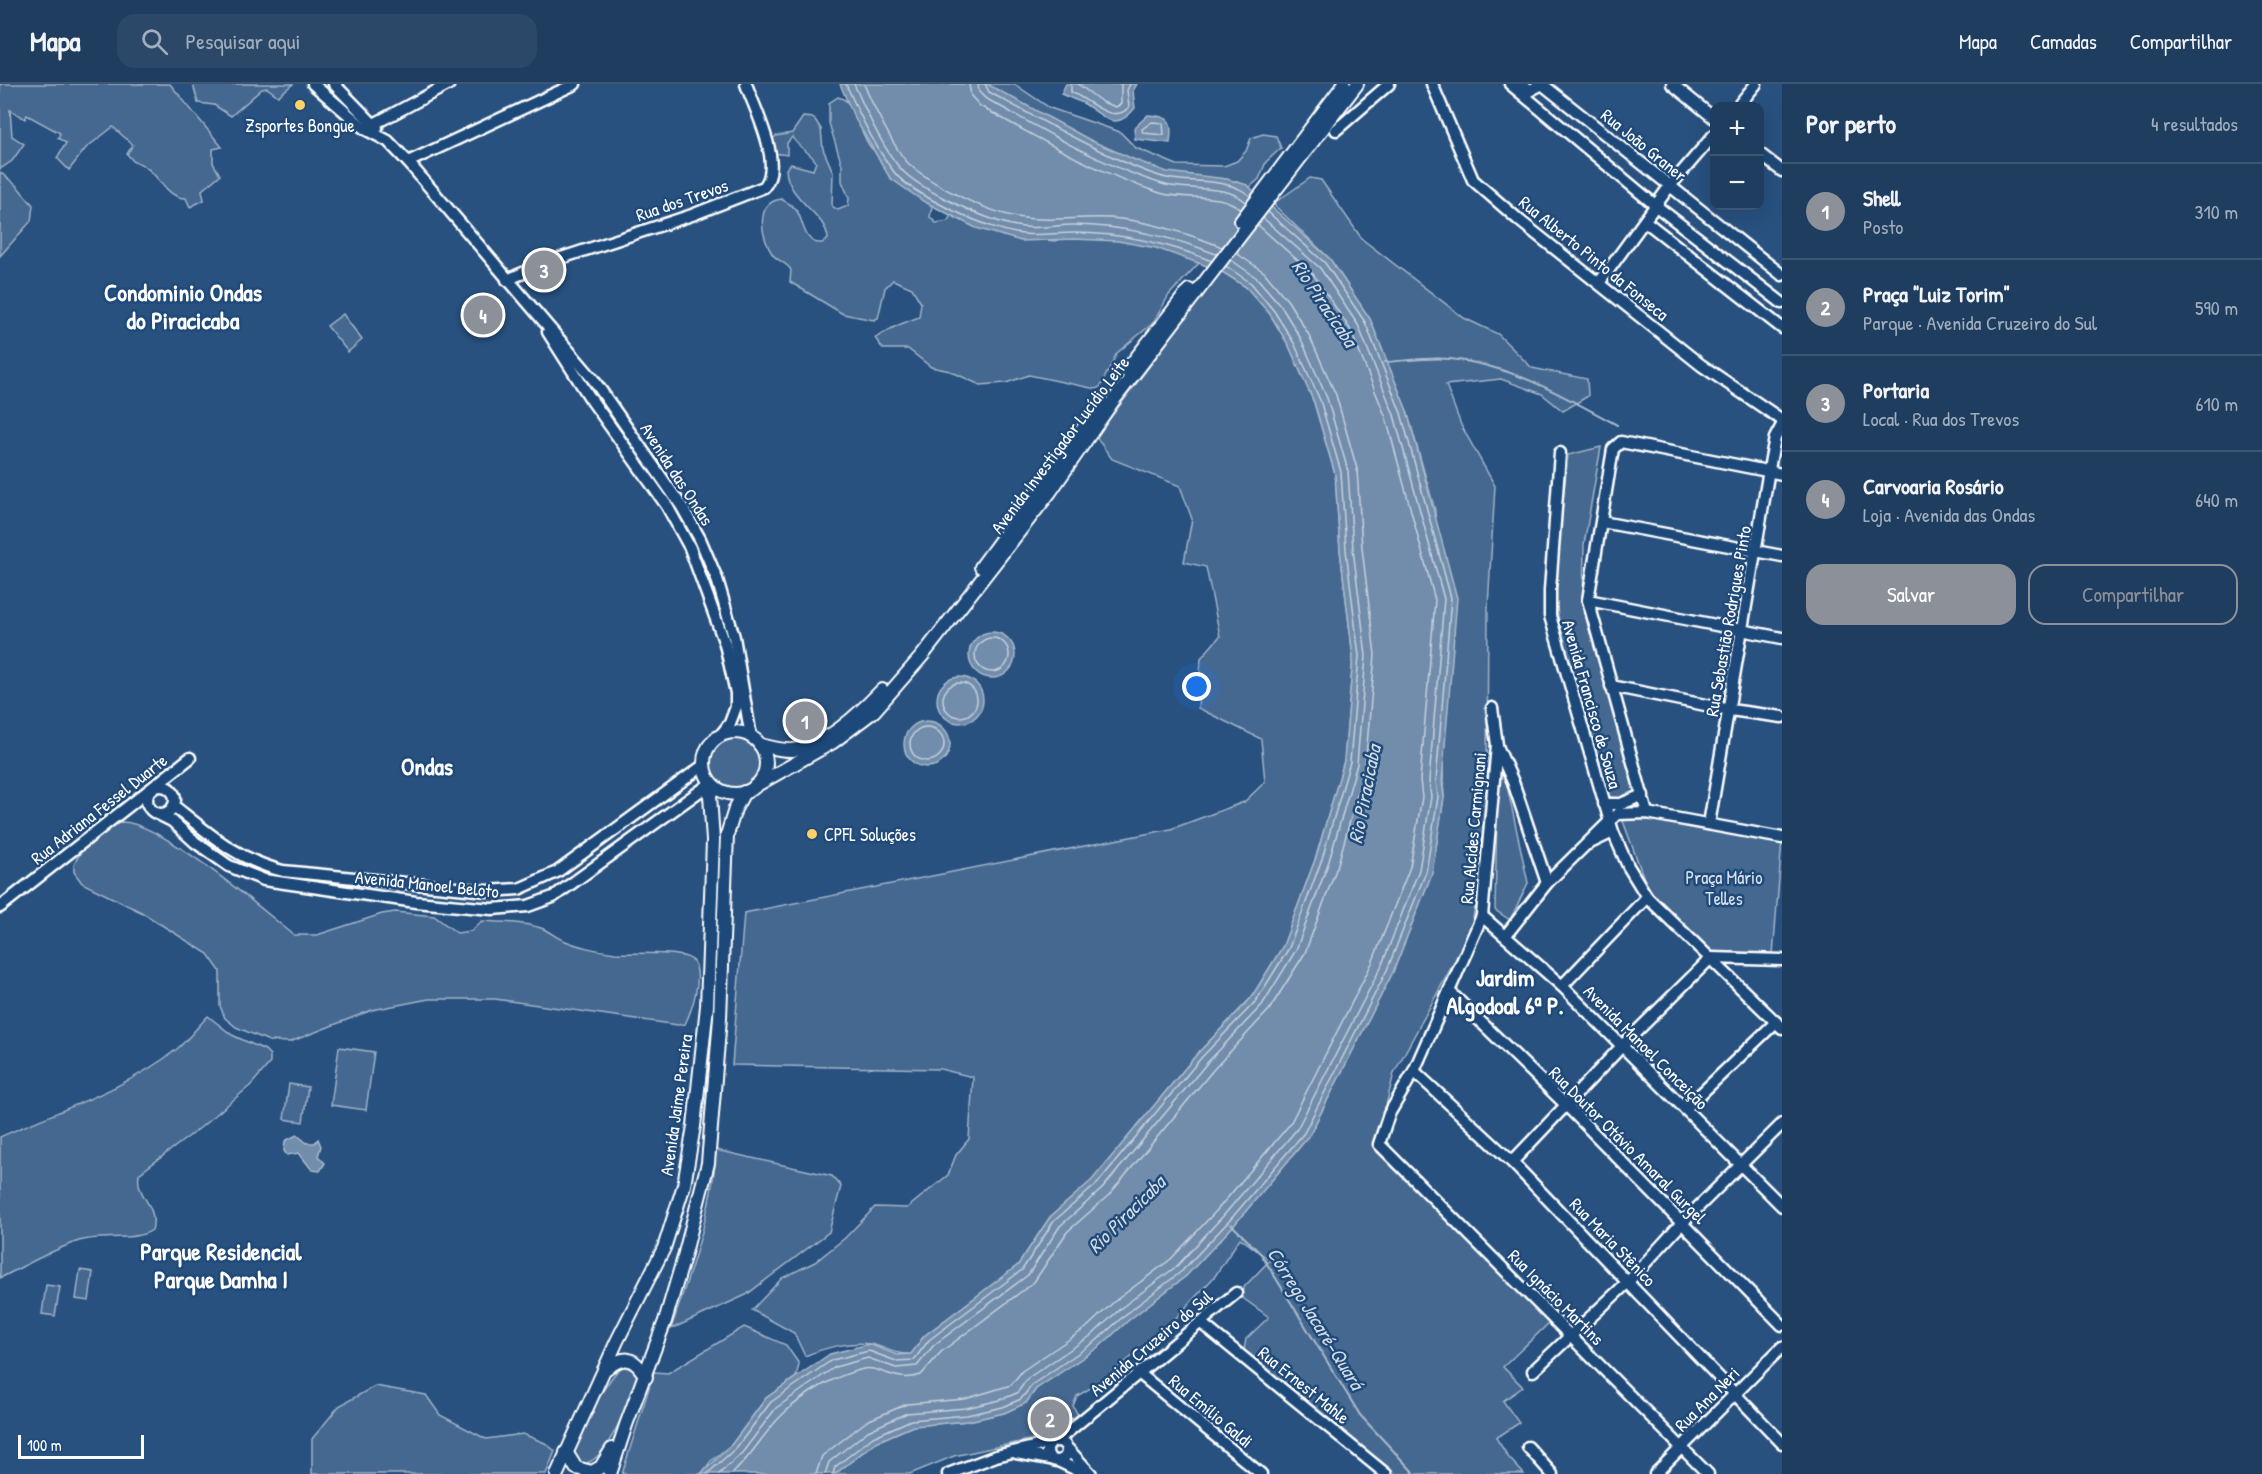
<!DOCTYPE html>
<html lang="pt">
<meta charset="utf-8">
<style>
:root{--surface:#1e3d5f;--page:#2b4868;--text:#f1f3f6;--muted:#a1aebd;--line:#3c5674;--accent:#8c9099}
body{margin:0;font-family:"Patrick Hand",sans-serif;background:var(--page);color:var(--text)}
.controls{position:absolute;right:18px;top:18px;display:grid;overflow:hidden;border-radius:12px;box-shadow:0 6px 24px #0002}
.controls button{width:54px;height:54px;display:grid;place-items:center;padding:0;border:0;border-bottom:2px solid var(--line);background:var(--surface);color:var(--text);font:30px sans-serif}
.scale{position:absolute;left:18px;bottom:15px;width:126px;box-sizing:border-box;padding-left:6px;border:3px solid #fff;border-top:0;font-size:16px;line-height:21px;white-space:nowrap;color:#fff;-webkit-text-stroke:4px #1f4a7a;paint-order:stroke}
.you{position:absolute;left:1197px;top:603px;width:21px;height:21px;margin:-15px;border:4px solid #fff;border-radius:50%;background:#1a73e8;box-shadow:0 0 0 9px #1a73e833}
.badge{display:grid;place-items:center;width:39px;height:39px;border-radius:50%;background:var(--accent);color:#fff;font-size:20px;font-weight:700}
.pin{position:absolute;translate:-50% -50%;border:3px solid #fff;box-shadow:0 2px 6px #0006}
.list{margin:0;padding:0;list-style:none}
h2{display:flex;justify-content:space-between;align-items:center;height:78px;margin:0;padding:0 24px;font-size:26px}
h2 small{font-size:20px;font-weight:400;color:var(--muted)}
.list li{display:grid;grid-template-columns:39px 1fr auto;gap:18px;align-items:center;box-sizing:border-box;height:96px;padding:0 24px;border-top:2px solid var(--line)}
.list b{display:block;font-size:22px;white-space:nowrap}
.list p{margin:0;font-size:20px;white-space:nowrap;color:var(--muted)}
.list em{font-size:20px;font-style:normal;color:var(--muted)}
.actions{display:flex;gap:12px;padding:18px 24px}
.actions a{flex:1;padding:14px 0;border:2px solid var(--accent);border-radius:18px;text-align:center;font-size:21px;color:var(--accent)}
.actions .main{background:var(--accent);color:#fff}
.icon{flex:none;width:33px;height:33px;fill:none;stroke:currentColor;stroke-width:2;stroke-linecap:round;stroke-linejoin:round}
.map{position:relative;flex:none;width:1782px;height:1390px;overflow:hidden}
header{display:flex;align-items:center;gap:36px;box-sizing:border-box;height:84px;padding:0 30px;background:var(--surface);border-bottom:2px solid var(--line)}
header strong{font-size:28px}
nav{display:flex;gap:33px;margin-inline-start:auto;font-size:21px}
.search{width:420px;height:54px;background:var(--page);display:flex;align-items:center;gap:15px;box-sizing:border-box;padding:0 21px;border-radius:18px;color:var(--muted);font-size:22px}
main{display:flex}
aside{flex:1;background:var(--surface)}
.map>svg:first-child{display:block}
.green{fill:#446890;stroke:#a2b4c8;stroke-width:1.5}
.water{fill:#718dab;stroke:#aabbcd;stroke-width:1.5}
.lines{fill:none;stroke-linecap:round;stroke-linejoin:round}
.shore{stroke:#c6d1dd;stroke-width:1.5}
.stream{stroke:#aabbcd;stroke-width:2}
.minor-casing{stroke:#fff;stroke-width:15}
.major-casing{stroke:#fff;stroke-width:16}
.minor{stroke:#1f4a7a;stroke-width:10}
.major{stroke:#1f4a7a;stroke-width:12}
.poi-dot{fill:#ffd166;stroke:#1f4a7a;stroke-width:2}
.labels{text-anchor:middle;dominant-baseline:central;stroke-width:5;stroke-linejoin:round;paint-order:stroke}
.poi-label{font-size:18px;fill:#fff;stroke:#1f4a7a}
.street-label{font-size:18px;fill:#fff;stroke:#1f4a7a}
.park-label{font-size:18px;fill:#dae1e9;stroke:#1f4a7a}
.water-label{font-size:20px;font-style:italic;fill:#d4dde6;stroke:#1f4a7a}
.district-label{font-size:24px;font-weight:bold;fill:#fff;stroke:#1f4a7a}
</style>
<header>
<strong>Mapa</strong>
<div class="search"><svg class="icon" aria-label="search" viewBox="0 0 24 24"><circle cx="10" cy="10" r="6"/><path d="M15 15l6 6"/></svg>Pesquisar aqui</div>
<nav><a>Mapa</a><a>Camadas</a><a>Compartilhar</a></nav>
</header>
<main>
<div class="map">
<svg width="1782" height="1390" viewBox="0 0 1782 1390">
<rect width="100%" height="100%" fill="#28517f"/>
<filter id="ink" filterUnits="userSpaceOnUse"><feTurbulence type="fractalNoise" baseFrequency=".0167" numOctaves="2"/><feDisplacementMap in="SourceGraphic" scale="12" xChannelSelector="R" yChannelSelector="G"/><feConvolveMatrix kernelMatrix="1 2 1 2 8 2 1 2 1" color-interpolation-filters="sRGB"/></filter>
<g filter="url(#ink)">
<!-- green -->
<g class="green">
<path d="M0 0H170L222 63 213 65V79L220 91 202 106 204 116 190 123 186 114C164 115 156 81 134 78L127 70 133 61 113 43 86 64 69 86 57 74 66 59 58 54 60 49 27 31 25 35 10 26 12 52 24 60 12 77 0 85Z"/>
<polygon points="193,0 293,0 278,12 267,4 262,5 231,32 214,21 198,19"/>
<polygon points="953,0 1014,0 1050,24 1120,48 1136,64 1177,81 1224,82 1237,77 1246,67 1251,54 1263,50 1276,52 1281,64 1266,78 1259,95 1250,103 1185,99"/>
<path d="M838 13C859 18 858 49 871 64L933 117 930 133 936 139 948 137 951 130 1003 152 1055 157 1061 154 1128 151 1200 178 1169 211 1153 239 1117 269 1100 303 1096 305 1029 291 1006 299 980 301 950 287 931 283 908 265H883L875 254 896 242 919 233 921 219 912 204 893 196 885 204 878 234 874 236 843 230 790 198 791 186C787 179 778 177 773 171 761 154 754 119 781 115 787 118 793 121 797 127 804 138 804 161 822 159L828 155C827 130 787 116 786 85L791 80 813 86 816 78C811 68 798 64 792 53L787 59V71L774 69 770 57 776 52 792 49 803 33 814 34 821 45 823 65 833 88 832 122 838 126 848 122 849 114 842 97V81L829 39V19Z"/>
<polygon points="0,88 17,102 33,121 31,137 0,172"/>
<polygon points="1310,94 1321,96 1362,155 1464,234 1498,250 1532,284 1587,295 1588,312 1563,327 1542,310 1501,295 1446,301 1461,341 1495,402 1488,523 1487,697 1479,797 1471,847 1394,989 1375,1066 1550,1238 1503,1283 1523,1303 1503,1317 1519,1339 1496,1354 1509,1374 1524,1390 1396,1390 1244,1266 1246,1255 1269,1233 1240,1212 1245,1202 1270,1176 1240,1154 1215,1192 1176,1234 1106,1295 1077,1312 1073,1322 1078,1331 1038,1354 954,1372 910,1390 835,1390 876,1358 913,1342 968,1337 1004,1329 1026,1319 1036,1305 1100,1262 1130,1235 1186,1192 1235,1140 1309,1052 1393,888 1432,789 1444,713 1435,426 1407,327 1370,235 1330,175 1273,120"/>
<path d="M1221 187 1246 203 1270 230 1289 262 1314 319 1335 390 1340 466 1353 573 1344 677 1316 773 1283 862 1251 914 1197 970 1090 1099 1050 1133 1018 1181 924 1252 912 1270C893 1271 886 1263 870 1260 850 1257 823 1264 805 1272L794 1249 752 1226 782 1194 815 1178 845 1154 875 1123 907 1124 948 1091 956 1071 969 1055 973 993 940 985 732 981 744 829 1171 745 1244 718 1265 698 1261 655 1198 624 1201 574 1220 552 1206 483 1184 478 1192 435 1180 402 1112 375 1096 353Z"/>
<polygon points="343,230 362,256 348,268 327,242"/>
<polygon points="1601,363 1584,460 1583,521 1637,705 1621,716 1604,711 1562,553 1553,504 1568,371"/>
<circle cx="735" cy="679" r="26"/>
<polygon points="1498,683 1503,683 1528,799 1510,836 1495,826"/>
<polygon points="1647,732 1782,756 1773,871 1710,869 1650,811 1623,737 1625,734"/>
<path d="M122 738C161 738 260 824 294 851H317L382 830 395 828 434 832 457 849 471 847 482 837C502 838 522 838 541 844 549 847 554 852 561 855 578 863 596 866 615 869 630 870 687 866 694 878 703 893 692 926 685 940L678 941 495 915H429L372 926 290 958 269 957 236 943 225 934 220 922V887L208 870 141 828 82 799 74 788V781C80 764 104 744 122 738Z"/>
<path d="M208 932 232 951 265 966 270 971V979L251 1001 200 1044 139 1090C135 1113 159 1121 152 1146 135 1158 101 1150 79 1157 51 1166 27 1181 0 1194V1053C59 1026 125 1006 177 965 189 955 197 943 208 932Z"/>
<polygon points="339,963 374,968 366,1026 331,1021"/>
<polygon points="289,1000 308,1003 303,1038 284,1035"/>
<path d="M716 1066 832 1092 841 1102 829 1148 746 1211 671 1245C690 1187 713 1127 716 1066Z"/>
<polygon points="80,1186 93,1188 89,1217 76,1215"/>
<polygon points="46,1201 60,1203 55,1232 42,1230"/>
<polygon points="744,1243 786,1261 799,1280 796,1293 766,1314 732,1360 711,1377 701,1390 622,1390 654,1288 668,1289"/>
<path d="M623 1282 635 1287 639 1292C633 1308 603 1390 579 1378 576 1375 574 1369 575 1365 576 1350 611 1289 623 1282Z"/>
<polygon points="375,1302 426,1311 440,1331 486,1355 523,1350 545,1359 555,1367 546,1390 312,1390 312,1355 339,1322"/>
</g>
<!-- water -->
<g class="water">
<polygon points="840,0 987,0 1092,57 1133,75 1167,88 1227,95 1247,101 1330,175 1370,235 1407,327 1457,514 1442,698 1444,713 1432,789 1393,888 1309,1052 1235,1140 1186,1192 1130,1235 1100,1262 1036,1305 1026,1319 1004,1329 968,1337 913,1342 876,1358 835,1390 701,1390 732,1360 766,1314 830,1270 869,1260 897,1271 911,1270 924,1252 1018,1181 1050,1133 1092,1096 1197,970 1251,914 1283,862 1316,773 1344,677 1353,573 1340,466 1335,390 1314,318 1289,262 1270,230 1246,203 1221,187 1156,164 1118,157 1074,155 1021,157 976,144 923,117 890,94 854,33"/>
<path d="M1066 0H1137L1133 7 1135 24C1114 50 1104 31 1083 19 1076 16 1068 13 1061 10Z"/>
<path d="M1148 31C1171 32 1173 37 1170 59L1135 55 1134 44Z"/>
<circle cx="992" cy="571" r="23"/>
<circle cx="960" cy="616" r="23"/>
<circle cx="927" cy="660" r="23"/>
<polygon points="297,1051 307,1059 315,1059 318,1055 321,1062 318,1072 325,1079 320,1087 312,1086 299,1069 287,1071 284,1067 285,1057"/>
</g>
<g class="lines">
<!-- shore -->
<g class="shore">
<path d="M846 0C859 30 874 62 894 88 911 111 995 149 1024 150 1040 152 1057 149 1074 149 1122 149 1167 159 1212 177"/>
<path d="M854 0C864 23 884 66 900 84 920 107 994 140 1023 143 1040 145 1057 141 1074 141 1123 142 1170 152 1216 170"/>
<path d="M864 0C871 18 896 68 909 80 935 103 990 130 1024 134 1056 138 1089 131 1121 135 1156 139 1189 150 1222 163"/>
<path d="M969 0 971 12 980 22C1038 54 1097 89 1160 109 1184 117 1221 107 1240 125"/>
<path d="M978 0 979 8 985 14C1042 45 1100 81 1162 100 1188 108 1225 99 1246 118"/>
<path d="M985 0 989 8C1031 31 1072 54 1115 74 1131 81 1149 90 1167 94 1193 100 1229 93 1250 112"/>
<path d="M1071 0V8C1088 15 1113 42 1129 23L1127 6 1130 0"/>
<polyline points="1078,0 1102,18 1116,23 1121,20 1121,0"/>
<polygon points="1152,38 1163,39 1164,51 1143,49 1142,45"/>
<circle cx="992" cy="571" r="17"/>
<circle cx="960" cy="616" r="17"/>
<circle cx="927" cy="660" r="17"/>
<polyline points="707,1390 736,1364 771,1318 832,1276 869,1267 896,1277 914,1276 929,1256 1022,1186 1054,1137 1097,1100 1201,974 1256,917 1289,864 1322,775 1350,678 1359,572 1346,466 1341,388 1320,316 1294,259 1274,227 1251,199 1226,182"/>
<polyline points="719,1390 742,1369 776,1324 835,1283 868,1274 896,1284 917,1282 934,1261 1028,1191 1060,1142 1102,1105 1207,979 1262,921 1296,866 1329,777 1357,680 1366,572 1353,465 1348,387 1327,314 1301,255 1281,222 1257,194 1231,176"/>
<path d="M732 1390C752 1372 764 1348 783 1330 805 1309 834 1292 863 1285 879 1281 896 1300 921 1291L941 1268 1034 1198 1067 1148 1109 1111 1214 985 1269 926 1305 869 1338 780 1365 683 1375 571 1362 464 1357 385 1336 311 1309 251 1288 217 1264 188 1236 169"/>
<polyline points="816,1390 822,1372 867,1337 907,1320 965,1315 1011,1301 1022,1287 1086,1244 1115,1217 1171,1175 1218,1125 1290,1040 1372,879 1410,783 1422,713 1420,696 1435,516 1386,334 1350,245 1313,190 1258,141"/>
<polyline points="825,1390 829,1378 868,1347 907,1329 966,1324 1000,1316 1017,1309 1028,1294 1092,1251 1121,1224 1177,1182 1224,1131 1297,1045 1381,883 1419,786 1431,713 1429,697 1444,515 1394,331 1358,241 1320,184 1263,134"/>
<polyline points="833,1390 835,1383 873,1353 911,1336 967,1331 1003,1323 1021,1315 1033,1300 1096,1257 1126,1230 1182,1187 1230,1136 1304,1049 1387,886 1426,788 1438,713 1436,697 1451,514 1401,329 1365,238 1325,179 1268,128"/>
</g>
<!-- stream -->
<g class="stream">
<path d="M1385 278C1406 277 1429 273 1450 275 1511 281 1564 312 1617 341"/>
<polyline points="1231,1140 1261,1170 1360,1331 1415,1390"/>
</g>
<defs>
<g id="minor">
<polyline points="313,0 365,45 388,57 408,78 593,295 682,423 700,455 717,495 734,553 751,653"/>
<polyline points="334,0 377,44"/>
<polyline points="1432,0 1473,96 1520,137 1701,281 1782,336"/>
<polyline points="1510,0 1655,121 1782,219"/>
<polyline points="1519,0 1531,6 1542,0 1782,191"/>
<polyline points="1672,0 1714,34"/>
<polyline points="1738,22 1756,0"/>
<polyline points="374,40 449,0"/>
<polyline points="1336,46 1389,0"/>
<polyline points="1760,70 1782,87"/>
<polyline points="408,78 575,0"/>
<polyline points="1645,137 1782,244"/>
<path d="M507 196 546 179 692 131 764 103C784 80 755 26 746 0"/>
<polyline points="1599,199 1669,103 1714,51"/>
<polyline points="548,248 590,314 667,422 690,464 725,560 736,609 736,623 730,639 720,652"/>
<polyline points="1560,369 1550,506 1550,532 1613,748 1628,782 1647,813 1782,944"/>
<polyline points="1602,438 1782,472"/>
<polyline points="1588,516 1782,554"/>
<polyline points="1611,602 1730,626 1782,633"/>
<polyline points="1492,624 1497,661 1482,832 1414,987 1389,1030 1379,1060 1708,1390"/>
<polyline points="1497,662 1513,698 1547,799"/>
<circle cx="161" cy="716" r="14"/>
<polyline points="1604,720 1621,720 1643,711"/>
<path d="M174 722C209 750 238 776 283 787L487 807 519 805 557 788 704 681"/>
<polyline points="1647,729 1588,516 1613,365 1621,358 1782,390"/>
<polyline points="158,730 172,737 195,758 229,782 264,796 416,818 492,825 528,822 553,813 711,699"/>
<polyline points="1709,740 1771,374 1775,354 1782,341"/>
<polyline points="1588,760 1613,748"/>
<polyline points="0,823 190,674"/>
<polyline points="1482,832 1562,902 1782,1122"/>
<polyline points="1506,851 1547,799 1617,730 1647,729 1782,754"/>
<polyline points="1711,874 1782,876"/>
<polyline points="1562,902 1647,813"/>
<polyline points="1449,907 1566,1021 1782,1241"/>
<polyline points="1414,987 1512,1078 1782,1359"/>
<polyline points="1685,1025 1776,938"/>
<polyline points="1512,1078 1623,961 1711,874"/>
<polyline points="1201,1239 1386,1390"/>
<polyline points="1533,1287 1628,1198 1682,1139 1782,1040"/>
<polyline points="1140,1290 1261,1390"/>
<polyline points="1058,1356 1236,1209"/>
<circle cx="1057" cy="1367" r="10"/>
<polyline points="1528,1363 1552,1390"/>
<polyline points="1068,1365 1091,1390"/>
<polyline points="1016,1369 1050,1375"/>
<polyline points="1058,1377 1085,1390"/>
<polyline points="948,1390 996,1372 1050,1359"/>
<polyline points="1655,1390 1782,1263"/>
</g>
<g id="major">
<polyline points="1241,137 1344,0"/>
<polyline points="1126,287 1189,206"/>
<polyline points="981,483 1101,320"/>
<circle cx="735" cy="679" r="31"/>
<path d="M760 661C770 663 782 667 793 666 826 662 860 629 882 606"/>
<polyline points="755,702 833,658 874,627 922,572 1050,408 1113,317 1357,0"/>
<path d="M604 1286C624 1271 633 1271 646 1293"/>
<polyline points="566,1368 576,1384 592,1388 601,1383 612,1365"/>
<polyline points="557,1390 617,1257 664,1164 684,1101 694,1042 707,922 713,757 710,711 713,701"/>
<polyline points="610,1390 626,1341 665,1237 684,1173 708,1079 720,934 727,751 735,725 744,708"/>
</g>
</defs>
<!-- minor casing -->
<use href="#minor" class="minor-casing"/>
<!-- major casing -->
<use href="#major" class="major-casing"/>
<!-- minor -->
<use href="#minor" class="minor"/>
<!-- major -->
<use href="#major" class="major"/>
</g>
</g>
<!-- markers -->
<g class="poi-dot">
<circle cx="300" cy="21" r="6"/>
<circle cx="812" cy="750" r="6"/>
</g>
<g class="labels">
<!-- poi labels -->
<g class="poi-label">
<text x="300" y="41">Zsportes Bongue</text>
<text x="824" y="750" text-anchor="start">CPFL Soluções</text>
</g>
<!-- street labels -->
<g class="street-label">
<text transform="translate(1644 61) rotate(39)">Rua João Graner</text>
<text transform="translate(682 116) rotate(-19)">Rua dos Trevos</text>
<text transform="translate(1594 174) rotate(39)">Rua Alberto Pinto da Fonseca</text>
<text transform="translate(1060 361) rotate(-53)">Avenida Investigador Lucídio Leite</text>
<text transform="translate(677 390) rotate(57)">Avenida das Ondas</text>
<text transform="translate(1728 537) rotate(-80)">Rua Sebastião Rodrigues Pinto</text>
<text transform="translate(1592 620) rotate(74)">Avenida Francisco de Souza</text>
<text transform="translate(99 725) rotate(-38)">Rua Adriana Fessel Duarte</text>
<text transform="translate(1473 744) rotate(-85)">Rua Alcides Carmignani</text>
<text transform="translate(427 800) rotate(6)">Avenida Manoel Beloto</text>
<text transform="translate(1646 963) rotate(45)">Avenida Manoel Conceição</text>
<text transform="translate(676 1021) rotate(-82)">Avenida Jaime Pereira</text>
<text transform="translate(1628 1061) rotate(45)">Rua Doutor Otávio Amaral Gurgel</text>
<text transform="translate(1613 1158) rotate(46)">Rua Maria Stênico</text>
<text transform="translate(1556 1213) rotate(45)">Rua Ignácio Martins</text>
<text transform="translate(1151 1259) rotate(-40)">Avenida Cruzeiro do Sul</text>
<text transform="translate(1304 1301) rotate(39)">Rua Ernest Mahle</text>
<text transform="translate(1707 1315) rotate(-45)">Rua Ana Neri</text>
<text transform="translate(1211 1327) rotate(40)">Rua Emílio Galdi</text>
</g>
<!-- park labels -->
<g class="park-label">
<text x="1724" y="793">Praça Mário<tspan x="1724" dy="21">Telles</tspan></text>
</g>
<!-- water labels -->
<g class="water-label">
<text transform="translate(1325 219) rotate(56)">Rio Piracicaba</text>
<text transform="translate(1364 710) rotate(-79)">Rio Piracicaba</text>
<text transform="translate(1126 1130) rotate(-45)">Rio Piracicaba</text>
<text transform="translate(1316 1234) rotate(58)">Córrego Jacaré-Quará</text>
</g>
<!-- district labels -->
<g class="district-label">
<text x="183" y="208">Condominio Ondas<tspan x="183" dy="28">do Piracicaba</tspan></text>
<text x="427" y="682">Ondas</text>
<text x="1505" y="893">Jardim<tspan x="1505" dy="28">Algodoal 6ª P.</tspan></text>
<text x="221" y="1167">Parque Residencial<tspan x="221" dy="28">Parque Damha I</tspan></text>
</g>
</g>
</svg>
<div class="controls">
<button>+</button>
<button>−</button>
</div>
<div class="scale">100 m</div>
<div class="you"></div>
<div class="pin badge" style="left:805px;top:637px">1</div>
<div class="pin badge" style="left:1050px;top:1335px">2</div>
<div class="pin badge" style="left:544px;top:186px">3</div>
<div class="pin badge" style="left:483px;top:231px">4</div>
</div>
<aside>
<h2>Por perto<small>4 resultados</small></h2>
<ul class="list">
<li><span class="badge">1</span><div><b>Shell</b><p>Posto</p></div><em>310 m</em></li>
<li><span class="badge">2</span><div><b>Praça &quot;Luiz Torim&quot;</b><p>Parque · Avenida Cruzeiro do Sul</p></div><em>590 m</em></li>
<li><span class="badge">3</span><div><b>Portaria</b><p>Local · Rua dos Trevos</p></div><em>610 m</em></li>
<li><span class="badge">4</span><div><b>Carvoaria Rosário</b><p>Loja · Avenida das Ondas</p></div><em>640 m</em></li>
</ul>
<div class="actions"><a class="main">Salvar</a><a>Compartilhar</a></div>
</aside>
</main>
